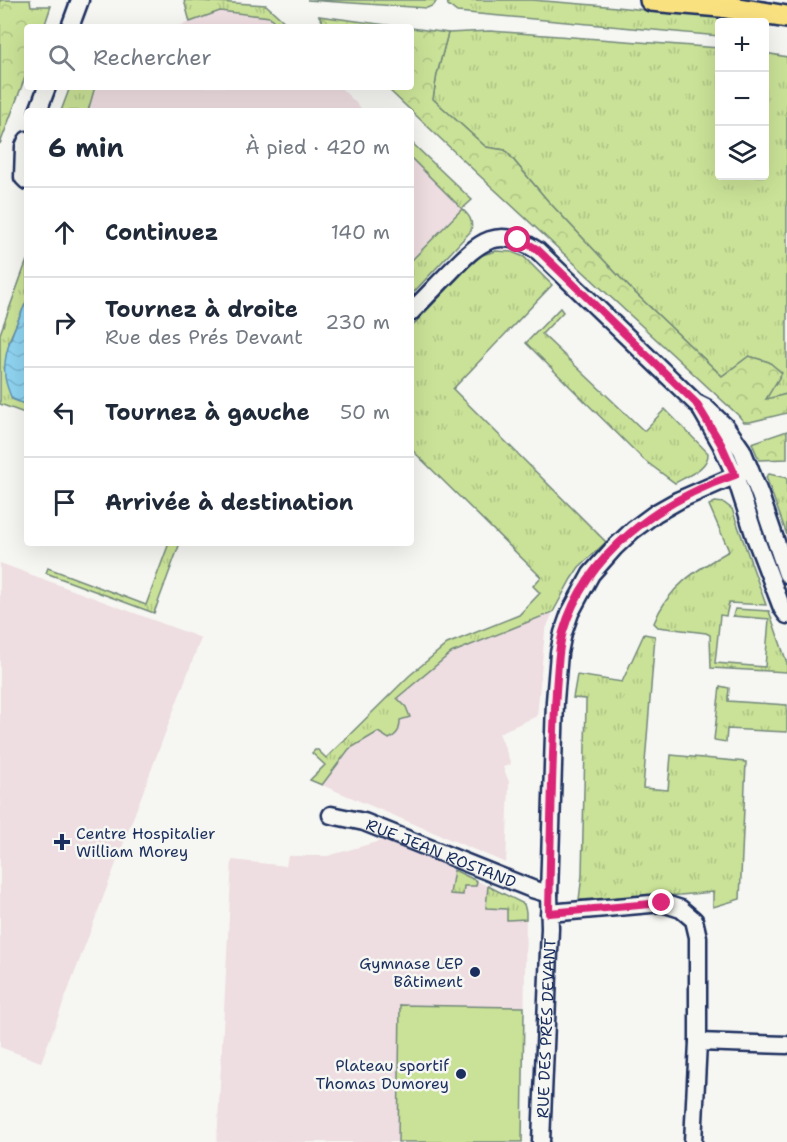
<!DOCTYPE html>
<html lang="fr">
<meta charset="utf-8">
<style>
:root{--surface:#fff;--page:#f6f6f7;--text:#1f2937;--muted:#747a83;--line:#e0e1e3}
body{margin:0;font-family:"Shantell Sans",sans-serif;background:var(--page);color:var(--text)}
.controls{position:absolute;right:18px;top:18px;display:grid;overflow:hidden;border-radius:6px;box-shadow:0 6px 24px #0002}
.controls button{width:54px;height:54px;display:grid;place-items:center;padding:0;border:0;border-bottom:2px solid var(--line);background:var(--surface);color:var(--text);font:30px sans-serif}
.stop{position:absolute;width:18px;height:18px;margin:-14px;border:4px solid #db2777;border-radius:50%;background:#fff}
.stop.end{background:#db2777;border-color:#fff;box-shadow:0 2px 6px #0008}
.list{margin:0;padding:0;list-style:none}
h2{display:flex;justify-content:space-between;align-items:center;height:78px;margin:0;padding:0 24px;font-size:26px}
h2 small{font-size:20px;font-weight:400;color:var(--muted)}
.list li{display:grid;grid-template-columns:39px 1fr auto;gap:18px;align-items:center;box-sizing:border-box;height:90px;padding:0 24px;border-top:2px solid var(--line)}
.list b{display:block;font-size:22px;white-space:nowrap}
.list p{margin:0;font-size:20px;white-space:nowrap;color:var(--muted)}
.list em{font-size:20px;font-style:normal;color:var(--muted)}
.icon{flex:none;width:33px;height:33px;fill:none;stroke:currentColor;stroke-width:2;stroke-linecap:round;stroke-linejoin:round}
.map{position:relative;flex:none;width:787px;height:1142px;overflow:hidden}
.search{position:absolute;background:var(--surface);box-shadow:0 6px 24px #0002;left:24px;top:24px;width:390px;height:66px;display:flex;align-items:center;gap:15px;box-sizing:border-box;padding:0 21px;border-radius:6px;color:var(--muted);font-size:22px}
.panel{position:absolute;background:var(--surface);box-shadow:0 6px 24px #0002;left:24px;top:108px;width:390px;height:438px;border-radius:6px}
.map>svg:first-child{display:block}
.built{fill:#eedde1}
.grass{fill:url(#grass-tufts);stroke:#72887a;stroke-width:1.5}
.forest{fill:url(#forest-crowns);stroke:#72887a;stroke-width:1.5}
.garden{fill:#cae297;stroke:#72887a;stroke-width:1.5}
.water{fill:url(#water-waves);stroke:#6192b6;stroke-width:1.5}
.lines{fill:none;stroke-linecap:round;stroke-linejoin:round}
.minor-casing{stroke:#1b2f5e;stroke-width:21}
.major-casing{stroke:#1b2f5e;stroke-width:26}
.minor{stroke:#f6f6f2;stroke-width:16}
.major{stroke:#fae180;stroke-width:21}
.route{stroke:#db2777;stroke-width:8}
.poi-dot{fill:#1b2f5e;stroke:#f6f6f2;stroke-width:2}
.labels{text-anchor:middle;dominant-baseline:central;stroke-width:5;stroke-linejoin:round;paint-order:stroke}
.poi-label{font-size:16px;fill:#1b2f5e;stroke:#f6f6f2;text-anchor:end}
.street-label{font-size:16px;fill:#1b2f5e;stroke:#f6f6f2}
</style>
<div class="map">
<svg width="787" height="1142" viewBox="0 0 787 1142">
<defs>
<pattern id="grass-tufts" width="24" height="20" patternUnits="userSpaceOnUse" patternTransform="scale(1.5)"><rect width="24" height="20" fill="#cae297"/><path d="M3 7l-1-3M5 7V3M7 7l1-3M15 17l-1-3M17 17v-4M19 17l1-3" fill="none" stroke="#adc285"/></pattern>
<pattern id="forest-crowns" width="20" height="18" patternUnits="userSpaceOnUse" patternTransform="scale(1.5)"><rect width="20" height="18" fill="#cae297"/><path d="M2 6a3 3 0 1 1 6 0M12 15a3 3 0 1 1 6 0" fill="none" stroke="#adc285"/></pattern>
<pattern id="water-waves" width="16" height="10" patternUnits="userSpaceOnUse" patternTransform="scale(1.5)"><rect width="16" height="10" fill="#8fd4f1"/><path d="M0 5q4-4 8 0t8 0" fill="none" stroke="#7bb6d1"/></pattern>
</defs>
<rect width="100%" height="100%" fill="#f6f6f2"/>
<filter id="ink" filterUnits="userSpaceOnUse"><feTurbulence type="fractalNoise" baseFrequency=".0167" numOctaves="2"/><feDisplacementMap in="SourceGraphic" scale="12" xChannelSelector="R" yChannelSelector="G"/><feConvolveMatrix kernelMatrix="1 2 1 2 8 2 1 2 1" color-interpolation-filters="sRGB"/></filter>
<g filter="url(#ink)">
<!-- built -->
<g class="built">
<polygon points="220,11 270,17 279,27 176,27"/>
<polygon points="96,87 340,87 364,111 88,111"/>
<polygon points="411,158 462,209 411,261"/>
<polygon points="0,563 201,638 41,1062 0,1047"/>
<polygon points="553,612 545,631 537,716 499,733 511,764 503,767 509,782 506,863 322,785 349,749 378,731 384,737 400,720 410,716 407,706 401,703 397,698 451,653"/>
<polygon points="387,839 488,886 524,904 526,912 522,1142 217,1142 232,860 286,866 288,856 328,856"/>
</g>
<!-- grass -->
<g class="grass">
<polygon points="184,0 266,5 290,27 279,27 270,17 220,11 190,22"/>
<polygon points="307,0 437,0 434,5 427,8"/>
<polygon points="447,0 532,0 606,6 764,22 720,22 719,36 457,12 448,5"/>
<polygon points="490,31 719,48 720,176 764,176 765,53 787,57 787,394 766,400 769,362 749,356 722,376 630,288 548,201 505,150 486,147 433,99 437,74 448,33"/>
<polygon points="70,87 95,87 88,111 61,111"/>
<path d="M411 142 472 200 462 209C470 216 473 221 471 231L411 295V261L462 209 411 158Z"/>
<path d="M496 251 512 252 524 257 552 285 453 389 606 542 579 567 571 579 553 612 451 653 397 698 406 707 410 717 400 720C400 730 398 734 389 739L378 732 349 749 322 785 310 780 325 765 312 753 315 750H318L326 758 409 676 447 644 519 615 540 593 533 586 541 577 411 449V327L479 256Z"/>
<polygon points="27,260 27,300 9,341 12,399 27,405 27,414 0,404 0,334"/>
<path d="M560 308 563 312 542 334 644 431 665 409 708 453C709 468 687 476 675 483L644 460 526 343Z"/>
<polygon points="769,474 787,478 787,535 766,477"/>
<path d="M715 502 724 503 732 509 766 605 729 603 726 616 720 615 715 663 765 667 769 619 733 616 735 609 769 611 787 663V672L711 668 710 635 706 633 658 627 654 623C668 587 696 570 729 551L709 505Z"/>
<polygon points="169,543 180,543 154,613 46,573 48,568 146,605"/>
<polygon points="644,634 655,636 643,788 668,790 671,755 746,762 740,899 713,907 713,892 680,895 579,900 582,875 586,704 586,699 573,698 577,675 622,682"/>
<polygon points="720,686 729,688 728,701 787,705 787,732 727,729 726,742 714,740"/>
<polygon points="454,870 477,881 476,886 464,886 463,895 450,894"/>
<polygon points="488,886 524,904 526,912 526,919 507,920 507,909 486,908"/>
</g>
<!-- forest -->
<g class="forest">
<polygon points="0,0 30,0 31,6 51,6 44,27 27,27 27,72 0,144"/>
<polygon points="319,16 401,27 326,27"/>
<polygon points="411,28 448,33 437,74 433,99 486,147 505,150 548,201 630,288 722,376 749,356 769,362 782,373 766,399 787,394 787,413 750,422 744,422 738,415 481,177 386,87 411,87"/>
<polygon points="787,431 787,459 759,460 752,443"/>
</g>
<!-- garden -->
<polygon class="garden" points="400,1005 524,1007 522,1142 398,1142"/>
<!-- water -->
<path class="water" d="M27 300V405L12 399C9 392 6 384 5 377 2 350 17 324 27 300Z"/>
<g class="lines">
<defs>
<g id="minor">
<polyline points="70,27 80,0"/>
<polyline points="38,111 47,87"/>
<polyline points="27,140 24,147 23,177 27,181"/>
<path d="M411 312C424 299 437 285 450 272 479 242 498 224 538 251L696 403 706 408 726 427 742 450 760 495 787 574"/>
<polyline points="702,411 721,444 735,475 755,537 782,608 787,615"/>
<path id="s1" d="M331 815 364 822 532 889 549 894"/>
<polyline points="549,913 662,903 681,909 694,920 698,937 698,1042 693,1142"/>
<polyline points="698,1042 787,1045"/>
<path id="s2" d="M541 1142 550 928 549 894 555 701 559 653 563 633 570 613 591 574 614 548 633 530 656 513 679 500 750 469"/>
</g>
<polyline id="major" points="651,0 720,6 787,17"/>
</defs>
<!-- minor casing -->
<use href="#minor" class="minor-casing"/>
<!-- major casing -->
<use href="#major" class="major-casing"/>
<!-- minor -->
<use href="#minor" class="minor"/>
<!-- major -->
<use href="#major" class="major"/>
</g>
</g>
<g class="lines" filter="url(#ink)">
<!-- route -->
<path class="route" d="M518 240 528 244 538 250 696 403 721 444 735 475C661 500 586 553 563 632 559 646 558 662 557 677 555 702 554 728 553 754 551 807 550 860 549 913L662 903"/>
</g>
<!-- markers -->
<g class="poi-dot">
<path d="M59 833h6v6h6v6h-6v6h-6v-6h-6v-6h6z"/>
<circle cx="475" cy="972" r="6"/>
<circle cx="461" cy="1074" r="6"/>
</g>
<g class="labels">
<!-- poi labels -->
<g class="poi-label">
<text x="76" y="833" text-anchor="start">Centre Hospitalier<tspan x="76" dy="18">William Morey</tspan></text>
<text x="463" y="963">Gymnase LEP<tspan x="463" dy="18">Bâtiment</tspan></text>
<text x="449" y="1065">Plateau sportif<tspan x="449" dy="18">Thomas Dumorey</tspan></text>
</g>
<!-- street labels -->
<g class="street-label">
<text stroke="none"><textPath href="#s1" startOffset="117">RUE JEAN ROSTAND</textPath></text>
<text stroke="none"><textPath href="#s2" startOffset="114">RUE DES PRÉS DEVANT</textPath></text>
</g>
</g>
</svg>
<div class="controls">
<button>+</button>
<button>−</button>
<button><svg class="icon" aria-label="layers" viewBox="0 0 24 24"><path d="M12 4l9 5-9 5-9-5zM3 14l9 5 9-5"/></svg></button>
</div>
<div class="stop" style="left:518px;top:240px"></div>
<div class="stop end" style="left:662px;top:903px"></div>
<div class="search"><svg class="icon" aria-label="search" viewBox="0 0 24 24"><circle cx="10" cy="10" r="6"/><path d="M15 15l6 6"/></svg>Rechercher</div>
<section class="panel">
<h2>6 min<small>À pied · 420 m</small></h2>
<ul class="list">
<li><svg class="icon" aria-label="ahead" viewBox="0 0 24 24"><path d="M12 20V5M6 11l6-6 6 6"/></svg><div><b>Continuez</b></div><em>140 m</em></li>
<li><svg class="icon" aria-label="right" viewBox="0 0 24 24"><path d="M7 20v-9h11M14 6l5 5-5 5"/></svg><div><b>Tournez à droite</b><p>Rue des Prés Devant</p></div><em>230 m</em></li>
<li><svg class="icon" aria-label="left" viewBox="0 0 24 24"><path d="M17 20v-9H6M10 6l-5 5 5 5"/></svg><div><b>Tournez à gauche</b></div><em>50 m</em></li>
<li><svg class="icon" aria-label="arrive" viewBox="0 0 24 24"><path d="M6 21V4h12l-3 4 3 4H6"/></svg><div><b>Arrivée à destination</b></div></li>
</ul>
</section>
</div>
